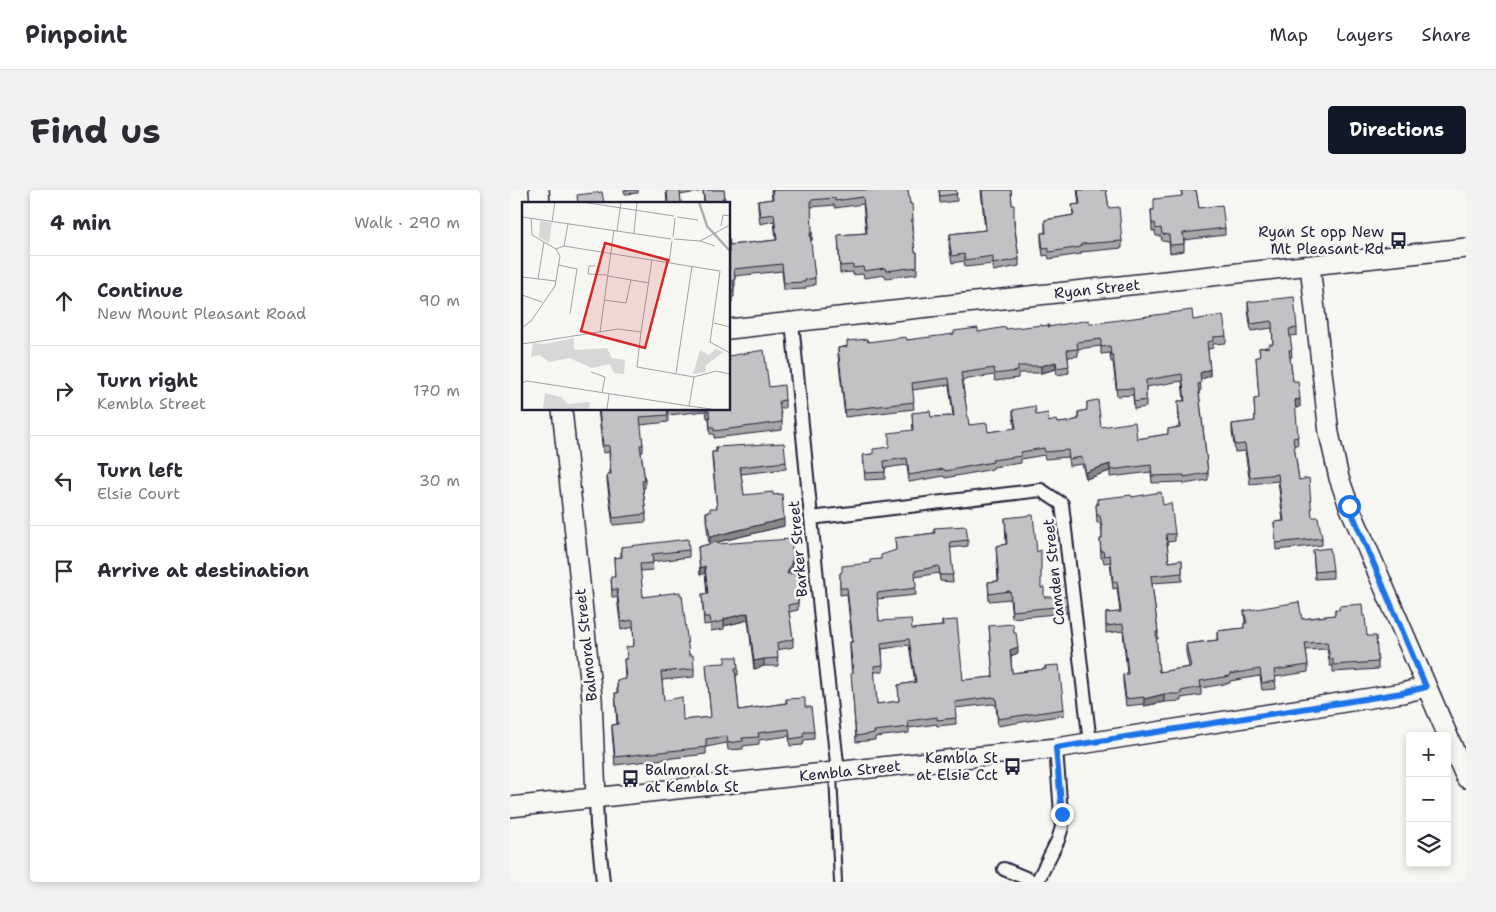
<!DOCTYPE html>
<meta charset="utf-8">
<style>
:root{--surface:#fff;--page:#f2f2f3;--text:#2b2b33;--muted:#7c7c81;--line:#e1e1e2;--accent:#111827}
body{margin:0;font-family:"Shantell Sans",sans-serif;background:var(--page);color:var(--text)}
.controls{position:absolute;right:15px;bottom:15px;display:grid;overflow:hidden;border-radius:5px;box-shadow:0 2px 8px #0003}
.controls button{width:45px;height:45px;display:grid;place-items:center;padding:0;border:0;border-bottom:1px solid var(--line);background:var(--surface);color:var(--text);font:25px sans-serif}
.stop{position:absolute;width:15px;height:15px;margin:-11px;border:4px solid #1a73e8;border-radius:50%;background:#fff}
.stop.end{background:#1a73e8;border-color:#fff;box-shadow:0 1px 5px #0008}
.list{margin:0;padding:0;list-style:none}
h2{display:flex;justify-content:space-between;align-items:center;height:65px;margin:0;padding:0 20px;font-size:21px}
h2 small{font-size:16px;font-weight:400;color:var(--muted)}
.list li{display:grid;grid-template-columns:32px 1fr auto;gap:15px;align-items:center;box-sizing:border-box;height:90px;padding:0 20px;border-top:1px solid var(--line)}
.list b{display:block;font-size:19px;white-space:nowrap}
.list p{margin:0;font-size:16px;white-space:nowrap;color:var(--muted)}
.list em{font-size:16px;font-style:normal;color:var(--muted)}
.icon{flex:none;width:28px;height:28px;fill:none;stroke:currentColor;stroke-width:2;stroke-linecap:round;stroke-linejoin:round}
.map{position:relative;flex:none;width:956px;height:692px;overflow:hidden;border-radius:5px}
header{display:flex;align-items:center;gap:30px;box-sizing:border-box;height:70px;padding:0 25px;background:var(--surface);border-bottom:1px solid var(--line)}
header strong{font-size:24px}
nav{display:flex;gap:28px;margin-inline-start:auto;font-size:18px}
.intro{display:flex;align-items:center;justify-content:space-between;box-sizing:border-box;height:120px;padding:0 30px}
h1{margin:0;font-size:35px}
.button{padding:12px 22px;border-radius:5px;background:var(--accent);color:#fff;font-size:18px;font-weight:700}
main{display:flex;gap:30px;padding:0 30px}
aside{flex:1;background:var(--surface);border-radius:5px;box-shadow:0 2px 8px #0003}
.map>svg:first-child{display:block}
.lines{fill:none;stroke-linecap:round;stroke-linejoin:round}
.lane-casing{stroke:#22223b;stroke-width:10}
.street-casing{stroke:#22223b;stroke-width:16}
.secondary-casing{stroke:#22223b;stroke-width:22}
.lane{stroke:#f6f6f2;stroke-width:6}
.street{stroke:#f6f6f2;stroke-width:12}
.secondary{stroke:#f6f6f2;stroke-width:19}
.wall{fill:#a7a7a9;stroke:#22223b;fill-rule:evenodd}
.shaded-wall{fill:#888889;stroke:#22223b}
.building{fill:#c2c2c4;stroke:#22223b;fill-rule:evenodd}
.route{stroke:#1a73e8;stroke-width:6}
.labels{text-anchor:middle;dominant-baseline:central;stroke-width:5;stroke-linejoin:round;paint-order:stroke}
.poi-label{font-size:15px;fill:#22223b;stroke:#f6f6f2;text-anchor:end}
.street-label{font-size:15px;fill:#22223b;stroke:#f6f6f2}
.inset-river{fill:none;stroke:#adadb3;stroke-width:2.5}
.inset-road{fill:none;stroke:#a1a1a9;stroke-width:1}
.view{fill:#d62828;fill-opacity:0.15;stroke:#d62828;stroke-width:2.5}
.inset-edge{fill:none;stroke:#22223b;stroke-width:2.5}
</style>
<header>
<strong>Pinpoint</strong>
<nav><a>Map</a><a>Layers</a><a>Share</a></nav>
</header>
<div class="intro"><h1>Find us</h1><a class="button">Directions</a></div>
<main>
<aside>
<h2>4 min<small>Walk · 290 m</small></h2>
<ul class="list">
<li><svg class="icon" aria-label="ahead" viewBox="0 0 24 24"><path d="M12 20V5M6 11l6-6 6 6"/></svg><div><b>Continue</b><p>New Mount Pleasant Road</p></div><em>90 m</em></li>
<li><svg class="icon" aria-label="right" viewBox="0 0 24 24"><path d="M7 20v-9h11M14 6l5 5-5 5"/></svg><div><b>Turn right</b><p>Kembla Street</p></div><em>170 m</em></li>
<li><svg class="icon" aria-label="left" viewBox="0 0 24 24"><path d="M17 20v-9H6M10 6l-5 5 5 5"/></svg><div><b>Turn left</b><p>Elsie Court</p></div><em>30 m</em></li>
<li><svg class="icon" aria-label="arrive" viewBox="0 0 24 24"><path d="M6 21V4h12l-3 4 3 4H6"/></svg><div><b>Arrive at destination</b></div></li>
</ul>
</aside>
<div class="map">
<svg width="956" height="692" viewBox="0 0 956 692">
<rect width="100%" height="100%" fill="#f6f6f2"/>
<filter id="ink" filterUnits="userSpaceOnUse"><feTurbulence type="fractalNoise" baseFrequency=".02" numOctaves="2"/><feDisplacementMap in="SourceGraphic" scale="10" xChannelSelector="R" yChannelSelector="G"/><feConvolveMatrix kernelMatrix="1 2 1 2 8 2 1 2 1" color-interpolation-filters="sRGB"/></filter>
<g filter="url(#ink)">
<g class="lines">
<defs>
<polyline id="lane" points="323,584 328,692"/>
<g id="street">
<polyline points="282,132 311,430 328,582"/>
<polyline points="301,328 531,300 552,314 580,553"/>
<polyline points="86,608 87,635 93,692"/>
<polyline points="494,679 525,692"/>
<polyline points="527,692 548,650 552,637 546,558"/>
</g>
<g id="secondary">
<polyline points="29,0 30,14"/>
<polyline points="800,76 819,243 829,288 839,316 956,588"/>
<polyline points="219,139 956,58"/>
<polyline points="52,219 82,508 86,608"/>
<polyline points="0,617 546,558 892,503 916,497"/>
</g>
</defs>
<!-- lane casing -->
<use href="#lane" class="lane-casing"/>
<!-- street casing -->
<use href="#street" class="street-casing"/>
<!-- secondary casing -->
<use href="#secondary" class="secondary-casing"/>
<!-- lane -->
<use href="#lane" class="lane"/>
<!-- street -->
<use href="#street" class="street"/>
<!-- secondary -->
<use href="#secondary" class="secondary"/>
</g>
<!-- wall -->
<g class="wall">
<polygon points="114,0 128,0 128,3 115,4"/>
<polygon points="156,0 214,0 215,14 194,14 193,1 170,5 171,14 157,14"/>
<polygon points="261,0 398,0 400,14 403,30 403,37 402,37 405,62 407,62 407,84 376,88 375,85 354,88 353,84 343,85 343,82 330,83 328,45 356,43 353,14 325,18 325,15 301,17 302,50 300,50 305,88 305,95 295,97 295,99 274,100 272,81 225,86 225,96 224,97 224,107 222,107 222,112 219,112 219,49 220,55 266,50 264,31 250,34 248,18 248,11 262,9"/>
<polygon points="429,0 446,0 447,11 430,13"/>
<polygon points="471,0 501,0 502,15 509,69 509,76 483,81 483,74 455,77 454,71 442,73 439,57 440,44 475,40"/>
<polygon points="567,0 596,0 599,18 612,51 612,58 571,62 571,64 539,69 538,65 533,66 531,51 531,43 535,43 535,30 563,25 562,15 569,14"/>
<polygon points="671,0 686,0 689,18 715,38 715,45 674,50 674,61 660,63 659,52 652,51 651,46 646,46 645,41 642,41 641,20 644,20 672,6"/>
<polygon points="738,112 787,138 787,145 780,146 782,167 780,167 783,191 790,217 785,218 788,255 784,255 789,290 802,327 812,348 812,355 766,360 764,332 773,331 768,291 740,294 735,261 725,262 722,242 722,234 745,231 744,209 749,208 746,167 750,167 749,158 759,157 763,154 762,138 741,141 738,120"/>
<path d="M683 130 716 146V153L703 154V158L698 159 700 186 690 189 691 200 689 201 698 283V290L674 294V292L642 293 641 282 600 287V281L576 289 572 274 559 276 558 267 535 269 534 265 511 269V273L483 277V279L435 288 434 286 399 292 397 275 375 278V289L355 290 353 265 363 264 379 257 403 240 402 223 421 227 443 226 439 195 402 200 404 219 335 227 328 165V158L358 152 397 150 532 136 539 137 580 134ZM591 156V164L600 163 601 172H603L607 206 623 205 624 219 636 217V197L672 191 674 211H668L669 237 658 239V244L627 249 591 237 577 212V220L568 222V229L558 232 547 233 539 232 526 225 503 220V227L505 239 478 242 459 235 452 190 484 185 485 191 508 188V183H531L546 179 547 185 559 183 558 167 568 166V159Z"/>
<polygon points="259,197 275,210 275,218 270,218 272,232 272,240 204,248 204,244 200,244 199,228 197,228 196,221 158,225 158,232 130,235 133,255 133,262 131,262 135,291 135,298 133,299 136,324 136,332 103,335 97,291 97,284 100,284 99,262 93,263 88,219 219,219"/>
<polygon points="206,257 276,272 276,279 231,284 234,305 274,336 208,352 208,354 283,375 279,384 290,401 290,408 288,408 288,420 279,422 283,449 283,457 267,460 268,476 254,476 244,479 238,430 214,436 214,439 201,441 200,434 194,435 192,404 197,404 195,383 190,385 188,357 199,354 196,330 196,322 200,322 207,318 202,269 202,262 206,262"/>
<polygon points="622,307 653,315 665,344 665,351 657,352 659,372 672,370 672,391 642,393 648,442 648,449 646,449 649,482 679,477 676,462 676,454 707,450 707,441 734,438 734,433 735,433 734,421 792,429 825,425 825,419 853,426 857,446 868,472 868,479 823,482 823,476 820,476 817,459 796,460 798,475 798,482 765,487 766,499 752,500 750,486 720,491 720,493 691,498 691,505 671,508 671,511 654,512 634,516 634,514 616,516 613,492 613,485 617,484 613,441 596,443 596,423 610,422 607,398 603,399 600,372 594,373 593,368 591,368 590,349 592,349 592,343 590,333 587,333 586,315 587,315 587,309"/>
<polygon points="495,328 531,398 534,407 557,416 557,423 502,428 500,409 479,411 478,392 488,391 486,356 496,354"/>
<path d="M424 338 458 350V356L440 358 443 392 430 391 429 383 405 387 406 405 367 409 369 431 402 439 432 436V431L453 490 483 487 479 436 504 443 508 463 501 466 502 483 535 479V476L554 519V525L488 536 486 515 482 514 445 518 446 534 427 536V534L399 538V543L365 547V550L346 552 340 459V452H342L337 404 330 405V383L371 369 386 360 385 348 424 343ZM399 455 405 492 388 495 389 511 367 514 364 482H373L372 459Z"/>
<polygon points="111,357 179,360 179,367 142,372 143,380 130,381 133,407 170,405 179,465 184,479 184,487 152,490 154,511 173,530 201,527 196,474 228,478 228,485 226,485 229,520 276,513 276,509 295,517 304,542 304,549 294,550 293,555 280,556 279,546 249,550 249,554 233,556 233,559 218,560 217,553 196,557 196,564 105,575 102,542 102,535 107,534 105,503 107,503 107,490 115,489 114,469 116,469 124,456 123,437 111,440 107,407 102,407 101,387 105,387 104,368 111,367"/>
<polygon points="803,360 823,380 823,388 805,389"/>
</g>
<!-- shaded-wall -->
<g class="shaded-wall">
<rect x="300" y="43" width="2" height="7"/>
<polygon points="546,172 546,179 531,183 531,176"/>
<polygon points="700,179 700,186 690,190 690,183"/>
<polygon points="790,209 790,217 785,218 785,210"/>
<polygon points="600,274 600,281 576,289 576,282"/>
<polygon points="274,329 274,336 200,354 200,347"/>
<polygon points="283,368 283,375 277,392 277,384"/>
<polygon points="195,376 195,383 190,385 190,378"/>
<polygon points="238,423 238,430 214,436 214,429"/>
<polygon points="508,457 508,463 500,466 500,460"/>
<polygon points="254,469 254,476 244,479 244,471"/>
<polygon points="654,504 654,512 634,516 634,509"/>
</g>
<!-- building -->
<g class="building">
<polygon points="157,0 170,0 171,14 158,14"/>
<polygon points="193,0 214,0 215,8 212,8 213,14 195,14"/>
<polygon points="262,0 398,0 400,14 402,14 403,30 401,30 405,62 407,62 407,77 376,81 375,78 354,81 353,77 343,78 343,75 330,76 328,45 357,43 353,7 325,11 325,8 301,10 302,43 300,43 305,88 295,90 295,92 274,93 272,74 224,79 225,89 223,90 224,100 222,100 222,104 219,105 219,49 220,55 267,50 264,24 250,26 248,11 263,9"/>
<polygon points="429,0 446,0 447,4 430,6"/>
<polygon points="472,0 501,0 502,15 504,15 504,34 509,69 483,74 483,66 455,70 454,64 442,66 439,50 441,50 440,44 476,40"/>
<polygon points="568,0 596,0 599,18 609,17 612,51 571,54 571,57 539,62 538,58 533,59 531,43 536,43 535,30 564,25 562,15 570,14"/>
<polygon points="672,0 686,0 689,18 712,15 715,38 673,43 674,54 660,55 659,45 652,44 651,38 646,39 645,33 642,34 641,20 644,20 644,9 672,6"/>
<polygon points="92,2 94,14 68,14 67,5"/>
<polygon points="784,107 787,138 779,139 782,160 779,160 783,191 788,191 790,209 785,210 788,247 783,248 789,290 799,288 802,327 808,327 812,348 766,353 764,332 774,331 768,284 740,287 735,254 725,255 722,234 745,231 744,209 749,208 746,167 750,167 749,158 759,157 759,154 763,154 762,131 741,134 738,112"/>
<path d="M682 120 683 130 713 125 716 146 703 147V151L697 152 700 179 690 183 691 193 688 194 698 283 674 287V285L642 286 641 275 600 280V274L576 282 572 267 559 269 558 260 535 262 534 258 511 262V266L482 270 483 272 435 281 434 279 399 285 397 268 374 271 375 282 355 283 353 265 363 264V259L379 257V243L403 240 402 223 420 221 421 227 444 226 439 188 402 193 404 212 335 220 328 158 337 157V151L357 149 358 152 396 147 397 150 444 144V141L468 138V142L496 137V139L532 135V136L539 135 538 137 579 130 580 134ZM591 149V157L600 156 601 165H603L607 199 623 198 624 212 636 210V190L672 184 675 211H668L670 237 658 239V244L627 249 625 232 591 237 588 210 577 212V220L568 222 569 229 558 232 547 233 546 230 539 232 538 223 526 225 525 216 503 220 506 238 478 242 477 233 459 235 451 183 484 178 485 184 508 181V176H531L546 172 547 178 559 176 557 160 568 159 567 152Z"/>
<polygon points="254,160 259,197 274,195 275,210 269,211 272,232 204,241 204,237 200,237 199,221 197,221 196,219 219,219 219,166"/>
<polygon points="89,219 157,219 158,225 130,227 133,255 130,255 135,291 132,291 136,324 103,328 97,284 101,284 99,255 93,256"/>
<polygon points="274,253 276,272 230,277 234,305 263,302 263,305 272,304 274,329 200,347 196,322 200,322 200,318 207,318 202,262 207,262 206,257"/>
<polygon points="651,302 653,315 661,313 665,344 656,344 659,372 672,370 672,383 641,386 648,442 646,442 649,482 681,477 676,454 708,450 707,441 734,438 734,433 737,433 734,421 789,412 792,429 825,425 825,419 829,420 829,416 852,414 853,426 855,426 857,446 866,446 868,472 823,475 823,469 820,469 817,452 795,453 798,475 764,480 766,491 752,493 750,479 720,484 720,486 690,491 691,497 671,501 671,504 654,504 634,509 634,507 616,509 613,485 618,484 613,434 596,436 596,423 611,422 607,391 603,392 600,365 594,366 593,361 591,361 590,349 592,349 592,336 590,326 587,325 586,315 589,314 587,309 621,305 622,307"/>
<polygon points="523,325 527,362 531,360 531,398 534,397 534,407 556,407 557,416 502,421 500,401 479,404 478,392 489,391 486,356 497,354 495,328"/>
<path d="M456 336 458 350 440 352 443 385H430L429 376 405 381 406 398 367 403 369 431 401 429 402 439 433 436 432 431 447 430 453 490 483 487 479 436 503 434 504 443H506L508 457 500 460 502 483 536 479 535 476 549 475 554 519 488 529 486 508 482 507 445 512 446 528 427 530V527L398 531 399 537 364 541 365 543 346 546 341 483H343L340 452H343L337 398H330V383L332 382V376L360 373V370L371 369V365L386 360 385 348 425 343 424 338ZM399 449 406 492 388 495 389 511 367 514 364 476 373 475 371 453Z"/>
<polygon points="178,349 179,360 142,364 143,373 130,374 133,407 170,402 170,405 172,405 179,465 183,465 184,479 151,482 154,511 172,507 173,530 201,527 196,474 215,473 215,467 227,467 228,478 225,478 229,520 277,513 276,509 295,508 295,517 301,517 304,542 294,542 293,547 280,549 279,539 248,543 249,547 232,548 233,551 218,553 217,546 196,549 196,557 105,567 102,535 108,534 105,503 108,503 107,490 116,489 114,469 117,469 116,457 124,456 123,430 111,432 107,399 102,400 101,387 105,387 104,368 112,367 111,357"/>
<polygon points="281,349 283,368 277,384 288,383 290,401 287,401 288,413 278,415 283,449 267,453 268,468 254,469 244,471 238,423 214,429 214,431 201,434 200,427 194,427 192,404 198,404 195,376 190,378 188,357 207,352 208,354"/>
<polygon points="820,358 823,380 805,382 803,360"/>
</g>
</g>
<g class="lines" filter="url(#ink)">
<!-- route -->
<polyline class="route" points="552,624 546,558 892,503 916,497 839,316"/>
</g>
<!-- icons -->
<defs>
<symbol id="bus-bare" viewBox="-9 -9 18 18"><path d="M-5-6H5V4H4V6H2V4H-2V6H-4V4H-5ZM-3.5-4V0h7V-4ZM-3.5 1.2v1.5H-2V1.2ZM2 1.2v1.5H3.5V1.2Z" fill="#22223b" stroke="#f6f6f2" stroke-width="2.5" paint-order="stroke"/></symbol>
</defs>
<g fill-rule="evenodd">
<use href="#bus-bare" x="876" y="38" width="25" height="25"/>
<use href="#bus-bare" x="490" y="564" width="25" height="25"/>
<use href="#bus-bare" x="108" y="576" width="25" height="25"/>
</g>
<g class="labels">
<!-- poi labels -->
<g class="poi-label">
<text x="874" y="42">Ryan St opp New<tspan x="874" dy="17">Mt Pleasant Rd</tspan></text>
<text x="488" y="568">Kembla St<tspan x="488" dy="17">at Elsie Cct</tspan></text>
<text x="135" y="580" text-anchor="start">Balmoral St<tspan x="135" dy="17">at Kembla St</tspan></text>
</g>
<!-- street labels -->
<g class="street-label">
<text transform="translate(587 99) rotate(-6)">Ryan Street</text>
<text transform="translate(288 359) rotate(-95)">Barker Street</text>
<text transform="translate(544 382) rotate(-96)">Camden Street</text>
<text transform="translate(76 455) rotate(-96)">Balmoral Street</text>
<text transform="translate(340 581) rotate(-6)">Kembla Street</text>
</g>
</g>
<!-- overview -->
<g transform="translate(12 12)">
<rect width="208" height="208" fill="#f6f6f2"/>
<path d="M18 19 30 21 27 41 17 35ZM52 136V148L85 146 90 156 103 158 102 172 92 171 88 162 70 166 47 156 27 160 18 153 9 155 11 141 23 142ZM194 147 201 150 183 164 184 170 171 172 178 148 187 153ZM23 191 39 195 46 202 68 200 67 207H21Z" fill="#d7d7d7"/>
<path class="inset-river" d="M177 0 185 24 208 49"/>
<path class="inset-road" d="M60 0 152 14M0 15 149 37M155 15 176 18M30 20 33 0M199 24 201 13 208 14M95 29 99 0M112 31 115 0M151 35 153 16M152 37 178 39 208 23M178 39 193 44M42 44 46 22M34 47 42 44 198 69 188 140 208 151M147 61 150 39M37 63 55 67 48 112M73 64H67L66 72 85 73M86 74 127 81M0 75 34 79M16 77 22 40M0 93 20 100M82 98 104 101 109 78M192 121 208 125M0 126 9 119 33 84 38 54 34 47 10 33 9 16M78 130 92 28M119 130 130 58M0 142 96 127 119 130 115 165 172 175 167 204 189 207M69 170 83 175 80 191M154 171 170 64M172 175 194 169 208 172M0 181 5 179 167 204M85 207 87 192"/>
<path class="view" d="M83 41 146 58 123 146 59 129Z"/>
<rect width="208" height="208" class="inset-edge"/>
</g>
</svg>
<div class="controls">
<button>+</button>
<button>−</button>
<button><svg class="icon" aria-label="layers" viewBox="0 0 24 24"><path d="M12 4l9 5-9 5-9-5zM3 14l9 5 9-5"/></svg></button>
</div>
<div class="stop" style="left:839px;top:316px"></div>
<div class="stop end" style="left:552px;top:624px"></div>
</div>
</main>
